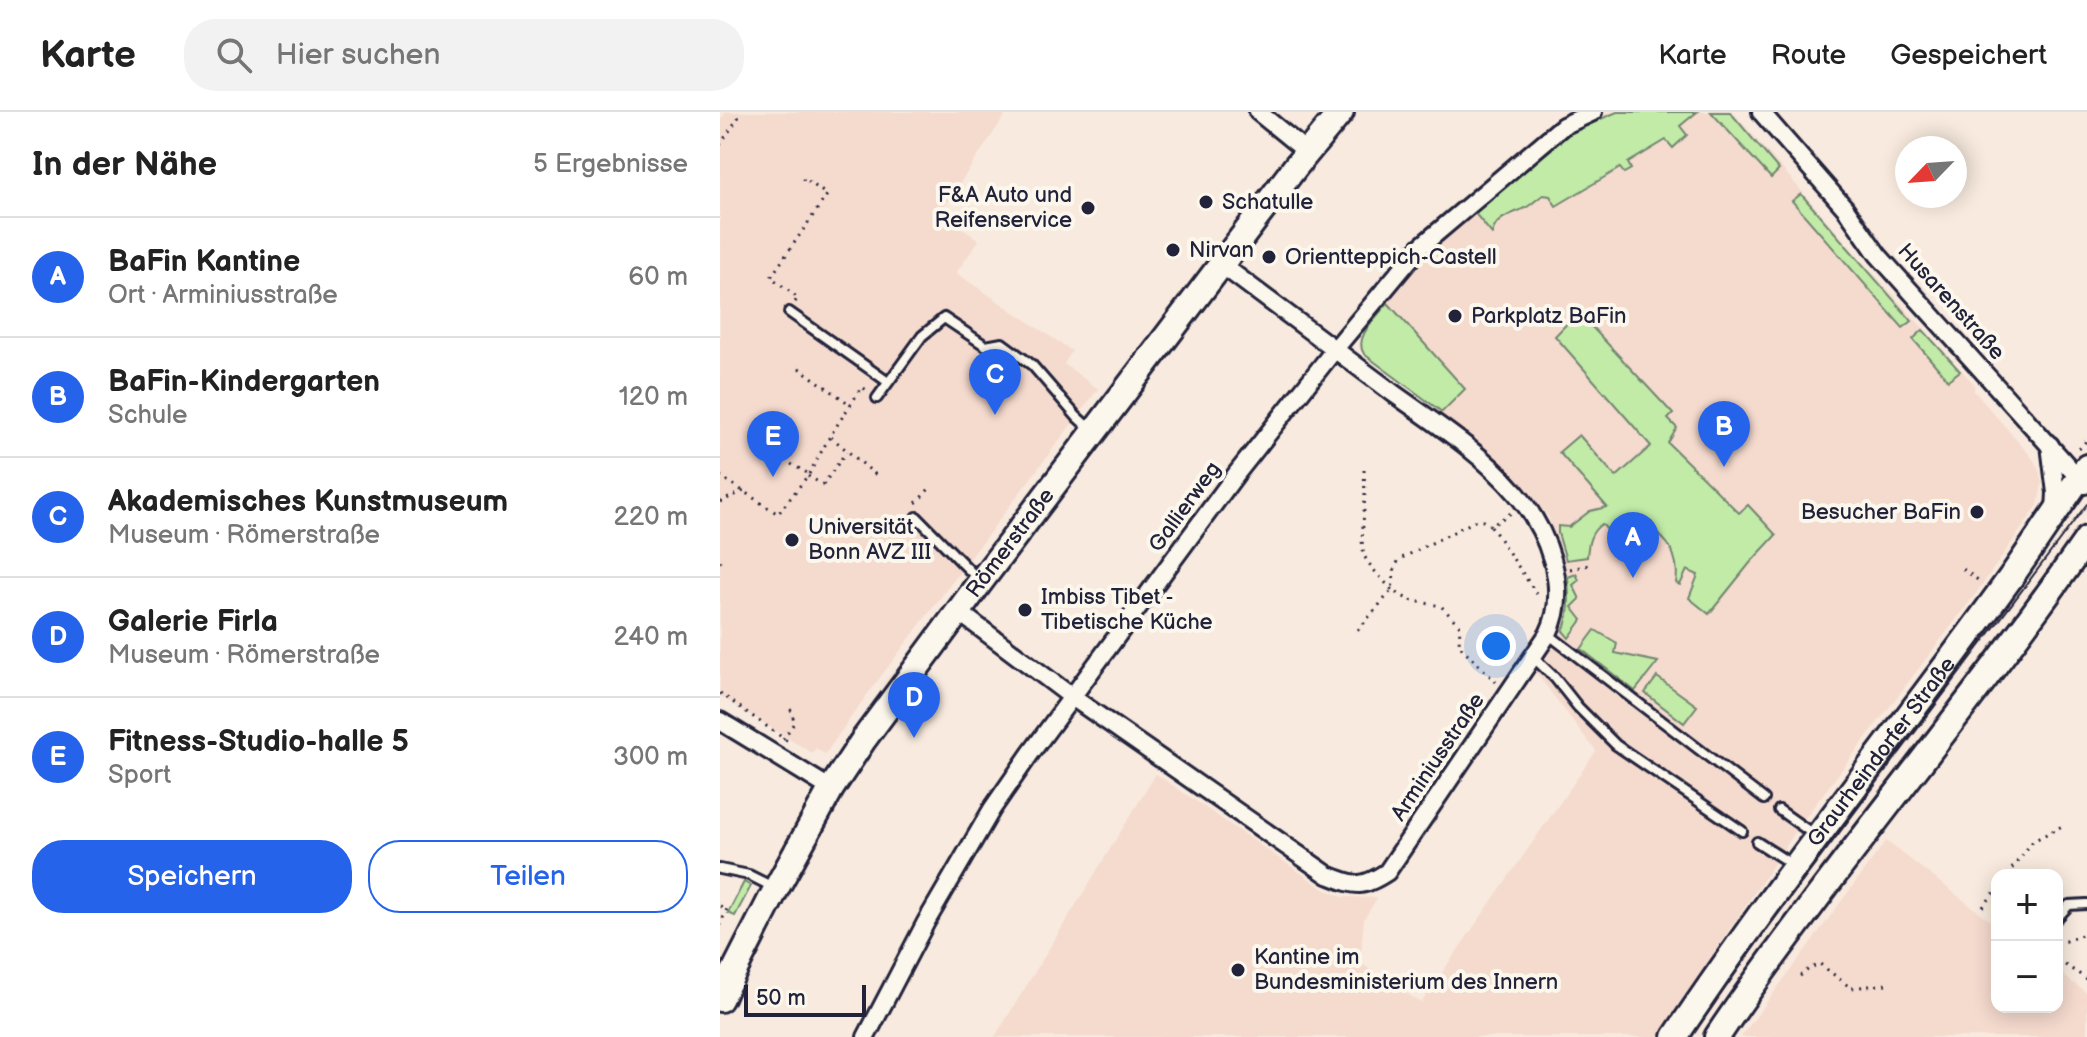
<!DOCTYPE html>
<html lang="de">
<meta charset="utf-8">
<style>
:root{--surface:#fff;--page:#f2f2f2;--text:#222;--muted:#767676;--line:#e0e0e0;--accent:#2563eb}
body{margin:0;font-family:"Balsamiq Sans",sans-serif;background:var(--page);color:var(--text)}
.controls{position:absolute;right:24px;bottom:24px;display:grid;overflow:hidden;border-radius:16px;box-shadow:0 4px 20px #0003}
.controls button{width:72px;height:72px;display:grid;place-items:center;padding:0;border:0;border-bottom:2px solid var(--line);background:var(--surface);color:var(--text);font:40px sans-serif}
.compass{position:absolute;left:1175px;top:24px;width:72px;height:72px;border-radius:50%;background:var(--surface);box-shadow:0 4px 20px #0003;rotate:245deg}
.scale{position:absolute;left:24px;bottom:20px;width:122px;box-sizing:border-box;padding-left:8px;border:4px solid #22223b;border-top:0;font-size:22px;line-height:28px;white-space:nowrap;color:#22223b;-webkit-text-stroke:6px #fbf7ec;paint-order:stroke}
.you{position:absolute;left:776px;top:534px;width:28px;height:28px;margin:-20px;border:6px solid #fff;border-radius:50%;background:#1a73e8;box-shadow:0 0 0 12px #1a73e833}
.badge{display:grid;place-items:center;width:52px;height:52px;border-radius:50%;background:var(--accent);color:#fff;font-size:26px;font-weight:700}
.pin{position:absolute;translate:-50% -66px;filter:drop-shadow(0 2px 4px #0008)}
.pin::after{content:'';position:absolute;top:42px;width:28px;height:24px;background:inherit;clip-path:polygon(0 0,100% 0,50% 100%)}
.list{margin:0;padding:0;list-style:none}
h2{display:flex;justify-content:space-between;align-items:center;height:104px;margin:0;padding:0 32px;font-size:34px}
h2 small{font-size:26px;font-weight:400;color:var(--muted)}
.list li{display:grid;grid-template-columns:52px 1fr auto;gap:24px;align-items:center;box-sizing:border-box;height:120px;padding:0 32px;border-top:2px solid var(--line)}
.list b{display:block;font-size:30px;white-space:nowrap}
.list p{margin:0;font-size:26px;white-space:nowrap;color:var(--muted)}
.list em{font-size:26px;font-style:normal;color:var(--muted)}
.actions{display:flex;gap:16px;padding:24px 32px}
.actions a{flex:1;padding:18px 0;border:2px solid var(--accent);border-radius:32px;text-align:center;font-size:28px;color:var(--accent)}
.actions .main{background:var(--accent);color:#fff}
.icon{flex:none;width:44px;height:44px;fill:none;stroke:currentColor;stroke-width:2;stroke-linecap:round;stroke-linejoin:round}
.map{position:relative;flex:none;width:1367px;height:925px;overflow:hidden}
header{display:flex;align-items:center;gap:48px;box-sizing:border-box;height:112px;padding:0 40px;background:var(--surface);border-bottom:2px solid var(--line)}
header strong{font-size:38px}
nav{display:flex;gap:44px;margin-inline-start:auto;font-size:28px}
.search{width:560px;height:72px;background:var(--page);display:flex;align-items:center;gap:20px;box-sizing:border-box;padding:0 28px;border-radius:32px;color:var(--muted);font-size:30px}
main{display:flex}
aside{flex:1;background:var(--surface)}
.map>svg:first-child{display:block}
.built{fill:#f5dace}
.green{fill:#c1eba7;stroke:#728671;stroke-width:2}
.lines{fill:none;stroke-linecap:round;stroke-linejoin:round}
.lane-casing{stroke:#22223b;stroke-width:14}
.street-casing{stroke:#22223b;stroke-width:22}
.secondary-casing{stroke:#22223b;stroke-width:30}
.path{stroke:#22223b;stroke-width:3;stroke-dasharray:2 6;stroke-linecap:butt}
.lane{stroke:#fbf7ec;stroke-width:8}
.street{stroke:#fbf7ec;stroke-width:16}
.secondary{stroke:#fbf7ec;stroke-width:24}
.tram{stroke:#22223b;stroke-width:2}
.poi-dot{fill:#22223b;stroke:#fbf7ec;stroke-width:3}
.labels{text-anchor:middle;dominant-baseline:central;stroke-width:8;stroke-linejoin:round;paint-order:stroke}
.poi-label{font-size:22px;fill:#22223b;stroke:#fbf7ec;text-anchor:start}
.street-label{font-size:22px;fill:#22223b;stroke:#fbf7ec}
</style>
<header>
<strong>Karte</strong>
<div class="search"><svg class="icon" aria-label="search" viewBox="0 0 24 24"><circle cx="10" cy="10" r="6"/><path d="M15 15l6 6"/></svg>Hier suchen</div>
<nav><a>Karte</a><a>Route</a><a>Gespeichert</a></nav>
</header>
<main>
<aside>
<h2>In der Nähe<small>5 Ergebnisse</small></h2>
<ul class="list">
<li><span class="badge">A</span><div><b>BaFin Kantine</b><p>Ort · Arminiusstraße</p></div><em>60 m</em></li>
<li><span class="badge">B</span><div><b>BaFin-Kindergarten</b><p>Schule</p></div><em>120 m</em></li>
<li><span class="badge">C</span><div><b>Akademisches Kunstmuseum</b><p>Museum · Römerstraße</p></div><em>220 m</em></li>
<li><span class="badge">D</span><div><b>Galerie Firla</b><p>Museum · Römerstraße</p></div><em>240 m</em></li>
<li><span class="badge">E</span><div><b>Fitness-Studio-halle 5</b><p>Sport</p></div><em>300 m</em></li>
</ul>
<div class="actions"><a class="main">Speichern</a><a>Teilen</a></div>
</aside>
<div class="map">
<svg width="1367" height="925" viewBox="0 0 1367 925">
<rect width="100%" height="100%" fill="#f8eade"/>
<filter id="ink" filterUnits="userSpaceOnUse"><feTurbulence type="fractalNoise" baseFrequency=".0125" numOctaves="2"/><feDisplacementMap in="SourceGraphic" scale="16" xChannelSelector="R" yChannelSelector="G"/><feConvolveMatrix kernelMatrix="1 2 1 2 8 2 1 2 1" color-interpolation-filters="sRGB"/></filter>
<g filter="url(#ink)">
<!-- built -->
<g class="built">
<polygon points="6,0 283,0 286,2 220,101 259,128 236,161 352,239 344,252 378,277 146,584 105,642 96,636 92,641 0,584 0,9"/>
<polygon points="889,0 1013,0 1142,149 1254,272 1254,279 1313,347 1319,358 1322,372 1318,393 1257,480 1084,707 937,925 275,925 436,662 604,777 623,785 657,786 644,807 640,851 701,891 876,639 813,557 840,520 846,507 846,469 842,446 828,404 776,344 642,241 639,235 640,226 709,138 849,18"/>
<polygon points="1166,729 1277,814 1277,895 1337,895 1337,859 1367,881 1367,925 1021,925"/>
</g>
<!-- green -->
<g class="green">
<path d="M897 0H977L960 14 967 23 953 36 946 28 908 51 911 57 904 61 900 56 836 94 830 84 823 83C817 87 812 92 807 95 793 102 775 105 772 122L753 99 850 20Z"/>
<polygon points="991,0 1010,0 1059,58 1051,66"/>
<polygon points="1081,82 1192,209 1183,216 1072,89"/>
<path d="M668 191 745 277 722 300 644 242C633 225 657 205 668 191Z"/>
<path d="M858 200 953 302 948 307 957 316 948 331 1019 401 1028 393 1056 423 1030 451 989 502 969 486 978 463 967 458 960 473 956 471C963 431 926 400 888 419L882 412C870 419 868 432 867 445L846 448 838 421V414L849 415 870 399 887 395 839 340 859 323 896 365 931 334 835 224Z"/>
<polygon points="1203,218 1240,259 1228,268 1193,227"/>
<path d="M856 462 859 468 853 473 860 487 852 495 862 508 849 526 843 519C851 501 849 485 848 465Z"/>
<polygon points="875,518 897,531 895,541 938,550 915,579 861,537"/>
<polygon points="937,565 977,594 964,611 925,581"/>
<polygon points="24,770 31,774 15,804 8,801"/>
</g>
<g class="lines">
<defs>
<g id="lane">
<polyline points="69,200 168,270"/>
<polyline points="157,286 202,224 224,206 266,234 282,231 312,253 357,305 370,317"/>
<polyline points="197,405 257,466"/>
<polyline points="828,522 1044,687"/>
<polyline points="813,545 835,566 858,595 896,633 1022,719"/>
<polyline points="1059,698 1096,724"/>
<polyline points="1037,730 1073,753"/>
<polyline points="0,757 29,763 55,776"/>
<polyline points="1337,806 1349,793 1367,792"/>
</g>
<g id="street">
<polyline points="538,0 587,40"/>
<polyline points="1041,0 1125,96 1158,143 1365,373"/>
<polyline points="1330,333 1336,381 1335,399"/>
<path d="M239 500 352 585 608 763C636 774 641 777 667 760L828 522C851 476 827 418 796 381 762 341 715 311 673 281 616 238 559 196 502 153"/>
<polyline points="0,609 111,677"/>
<polyline points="146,925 206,810 272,697 310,642 517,361 615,237 700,135 843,14 873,0"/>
</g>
<g id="secondary">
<path id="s1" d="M0 887 56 777 111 677 144 627 261 469 576 54 621 0"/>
<path id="s2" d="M955 925C1060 767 1180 619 1291 465 1317 428 1341 391 1367 355"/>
<path d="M997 925C1029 876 1065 829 1100 782 1189 664 1282 549 1367 427"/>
</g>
</defs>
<!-- lane casing -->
<use href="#lane" class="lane-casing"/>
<!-- street casing -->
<use href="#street" class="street-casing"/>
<!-- secondary casing -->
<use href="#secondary" class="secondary-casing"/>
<!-- path -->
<g class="path">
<polyline points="0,33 22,0"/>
<polyline points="75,190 78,186 51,165 107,83 84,66 81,73"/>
<polyline points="79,256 131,293"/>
<polyline points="111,325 157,364"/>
<polyline points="1359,337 1367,328"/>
<polyline points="71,352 89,362"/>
<polyline points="644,358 645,382 642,429 644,444 652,456 672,478 689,488 721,494 740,514 739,533 776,570"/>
<polyline points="0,364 58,402 89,362 110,324 142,275 148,279"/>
<polyline points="88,364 107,375"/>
<polyline points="103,373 126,340"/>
<polyline points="0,390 24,379"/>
<polyline points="196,391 210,376"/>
<polyline points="771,414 820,487"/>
<polyline points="0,449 5,453"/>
<polyline points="850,457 869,453"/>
<polyline points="1243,457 1262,471"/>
<polyline points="638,518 672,478 675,454 680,447 755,409 763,409 771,414 791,401"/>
<polyline points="0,581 70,631"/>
<polyline points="63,627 74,611 72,599 68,596"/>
<polyline points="1287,763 1313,729 1346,712"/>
<polyline points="0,794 7,797 0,813"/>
<polyline points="1263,795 1277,777"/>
<polyline points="1337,832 1367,821"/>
<polyline points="1345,853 1367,867"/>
<polyline points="1080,864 1090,856 1100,852 1131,876 1167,872"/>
</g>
<!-- lane -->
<use href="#lane" class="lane"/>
<!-- street -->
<use href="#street" class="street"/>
<!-- secondary -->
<use href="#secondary" class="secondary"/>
<!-- tram -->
<polyline class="tram" points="971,925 1027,843 1367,392"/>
</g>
</g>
<!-- markers -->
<g class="poi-dot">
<circle cx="486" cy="90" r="8"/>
<circle cx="368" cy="96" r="8"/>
<circle cx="453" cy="138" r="8"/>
<circle cx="549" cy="145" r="8"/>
<circle cx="735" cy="204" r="8"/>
<circle cx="1257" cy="400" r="8"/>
<circle cx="72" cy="428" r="8"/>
<circle cx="305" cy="498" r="8"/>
<circle cx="518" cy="858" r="8"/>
</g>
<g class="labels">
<!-- poi labels -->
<g class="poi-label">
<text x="352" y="83" text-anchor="end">F&amp;A Auto und<tspan x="352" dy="25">Reifenservice</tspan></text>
<text x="502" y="90">Schatulle</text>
<text x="469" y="138">Nirvan</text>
<text x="565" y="145">Orientteppich-Castell</text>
<text x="751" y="204">Parkplatz BaFin</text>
<text x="1241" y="400" text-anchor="end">Besucher BaFin</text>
<text x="88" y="415">Universität<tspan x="88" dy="25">Bonn AVZ III</tspan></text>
<text x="321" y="485">Imbiss Tibet -<tspan x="321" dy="25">Tibetische Küche</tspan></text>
<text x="534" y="845">Kantine im<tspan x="534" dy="25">Bundesministerium des Innern</tspan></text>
</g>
<!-- street labels -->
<g class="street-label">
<text transform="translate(1231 190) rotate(48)">Husarenstraße</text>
<text transform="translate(465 395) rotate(-54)">Gallierweg</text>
<text stroke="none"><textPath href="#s1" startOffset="542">Römerstraße</textPath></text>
<text stroke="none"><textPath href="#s2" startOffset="352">Graurheindorfer Straße</textPath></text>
<text transform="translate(718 645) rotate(-56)">Arminiusstraße</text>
</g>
</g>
</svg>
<div class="controls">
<button>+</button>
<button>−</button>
</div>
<svg class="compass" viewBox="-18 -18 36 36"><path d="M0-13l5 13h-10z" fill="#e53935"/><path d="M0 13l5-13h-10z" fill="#767676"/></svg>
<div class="scale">50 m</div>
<div class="you"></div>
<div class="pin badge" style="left:913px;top:466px">A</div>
<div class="pin badge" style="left:1004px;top:355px">B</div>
<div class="pin badge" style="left:275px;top:303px">C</div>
<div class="pin badge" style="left:194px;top:626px">D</div>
<div class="pin badge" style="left:53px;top:365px">E</div>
</div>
</main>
